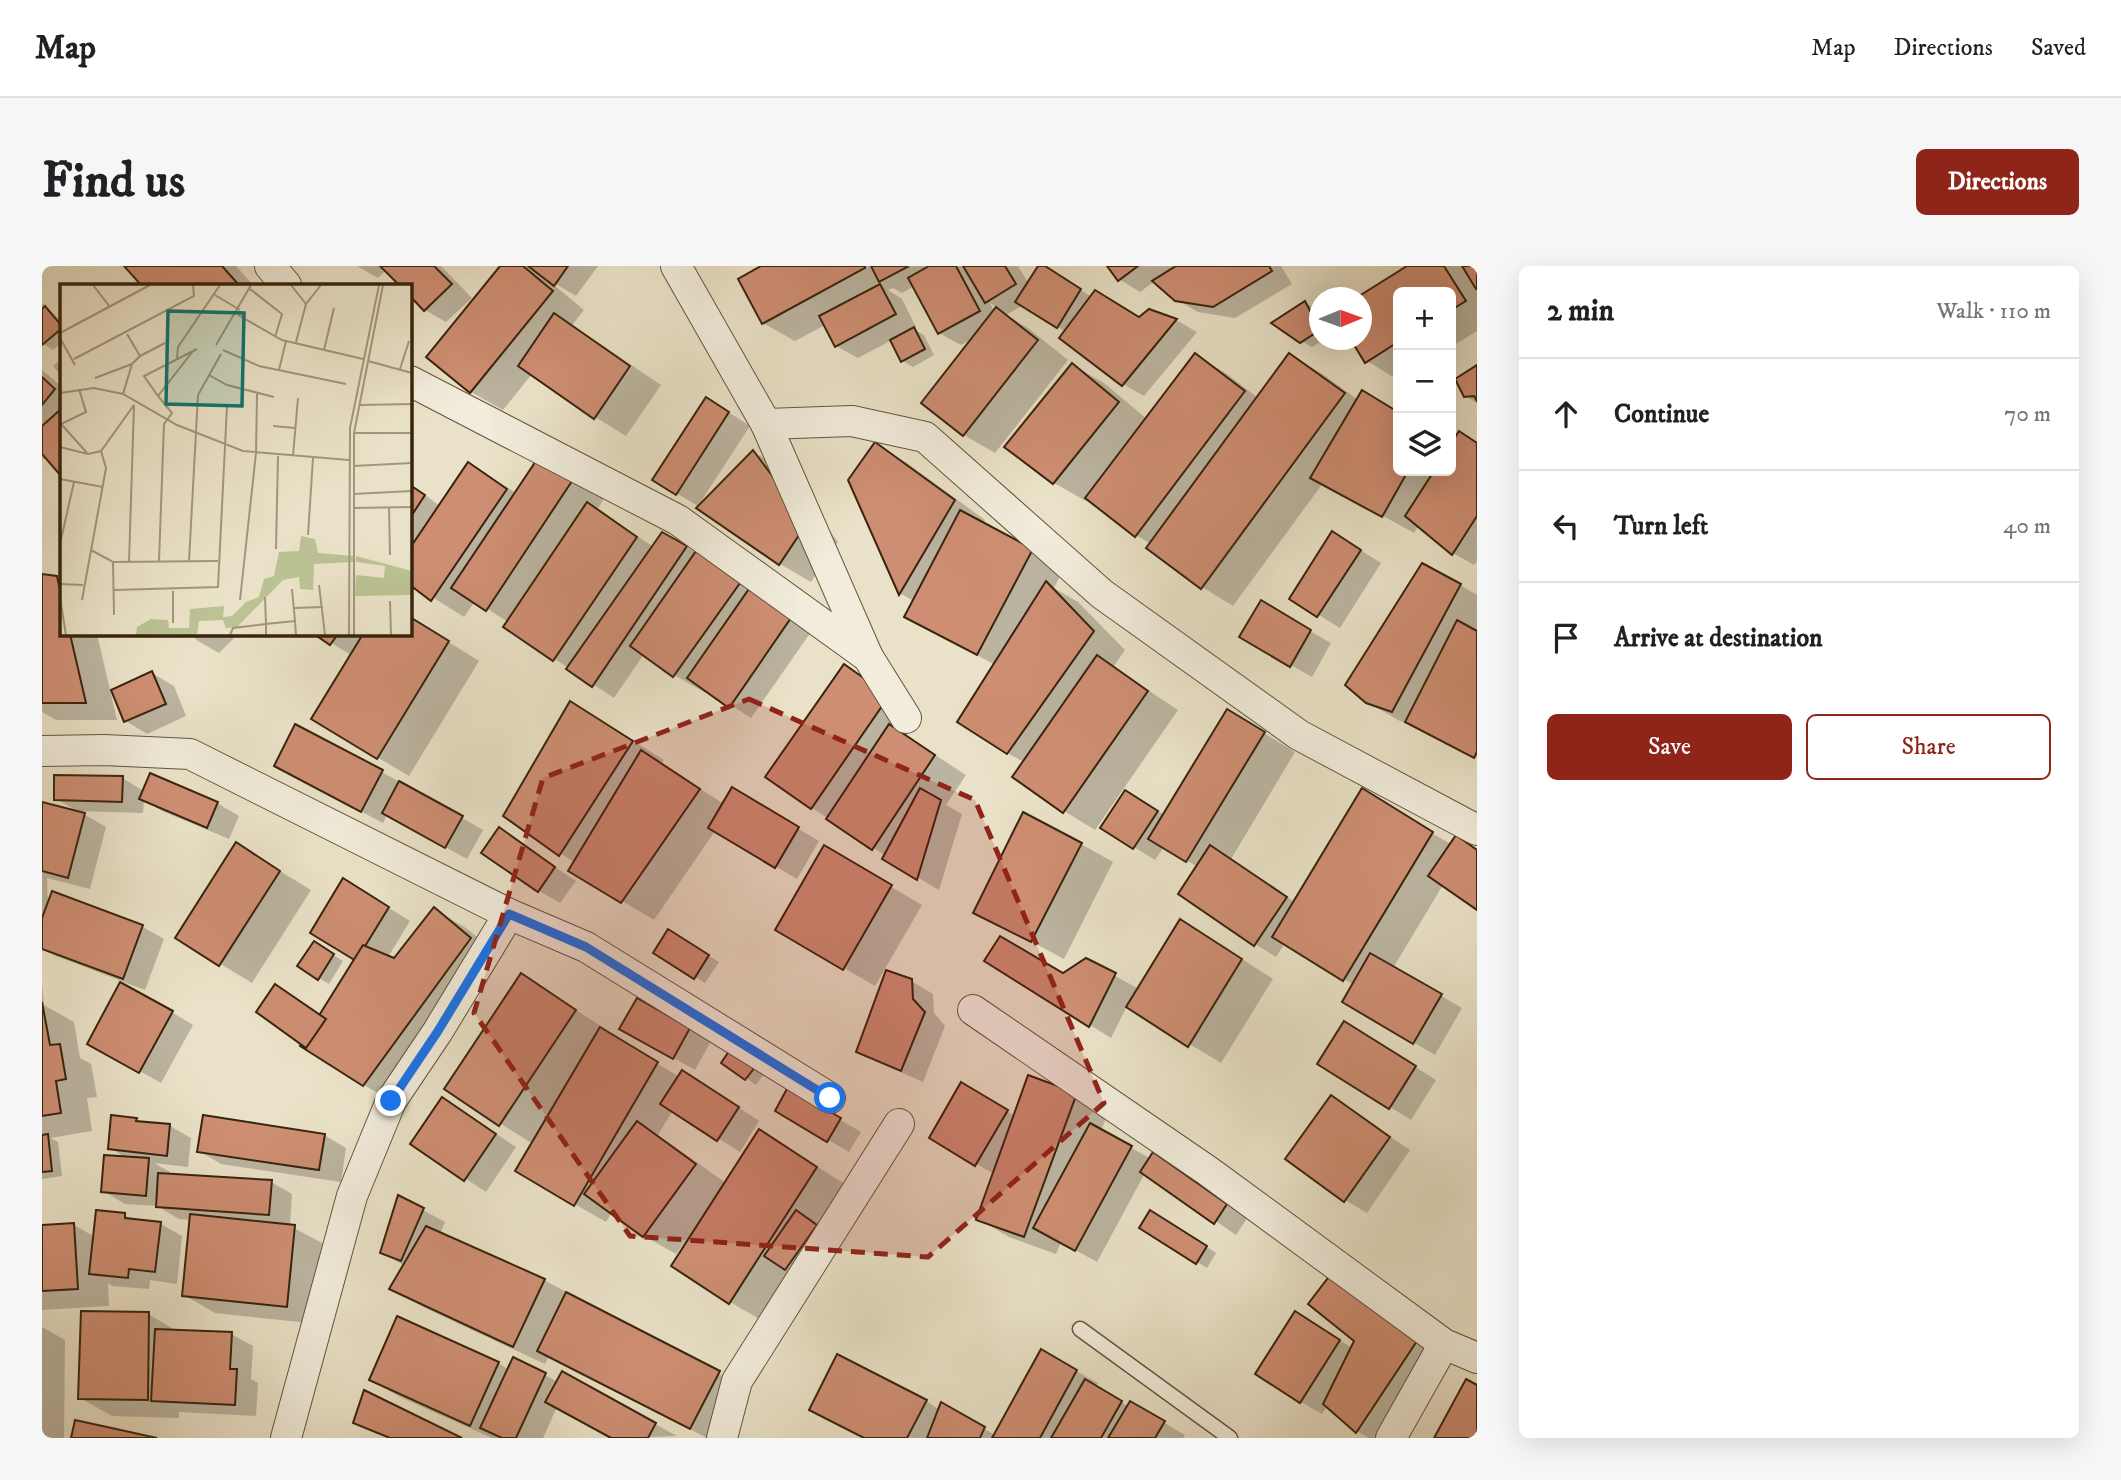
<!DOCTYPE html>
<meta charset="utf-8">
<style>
:root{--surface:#fff;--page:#f6f6f6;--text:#202124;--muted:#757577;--line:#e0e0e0;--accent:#8f2418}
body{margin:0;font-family:"IM FELL DW Pica",serif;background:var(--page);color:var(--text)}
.controls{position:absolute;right:21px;top:21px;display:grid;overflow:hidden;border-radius:10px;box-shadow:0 7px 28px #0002}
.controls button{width:63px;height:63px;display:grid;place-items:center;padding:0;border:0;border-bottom:2px solid var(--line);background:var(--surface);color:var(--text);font:35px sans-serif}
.compass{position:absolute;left:1267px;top:21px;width:63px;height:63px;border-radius:50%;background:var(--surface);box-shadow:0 7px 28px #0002;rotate:89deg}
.stop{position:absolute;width:21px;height:21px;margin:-16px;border:5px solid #1a73e8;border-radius:50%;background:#fff}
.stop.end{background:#1a73e8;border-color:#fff;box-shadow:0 2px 7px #0008}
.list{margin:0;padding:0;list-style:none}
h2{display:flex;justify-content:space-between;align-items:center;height:91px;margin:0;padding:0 28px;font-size:30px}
h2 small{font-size:23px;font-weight:400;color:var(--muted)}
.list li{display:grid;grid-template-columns:46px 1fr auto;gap:21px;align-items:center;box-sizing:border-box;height:112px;padding:0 28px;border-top:2px solid var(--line)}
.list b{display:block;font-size:26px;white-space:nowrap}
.list em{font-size:23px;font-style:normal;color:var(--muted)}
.actions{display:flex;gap:14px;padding:21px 28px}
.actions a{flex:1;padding:16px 0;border:2px solid var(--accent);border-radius:10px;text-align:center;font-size:24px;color:var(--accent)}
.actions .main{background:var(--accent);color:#fff}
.icon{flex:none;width:38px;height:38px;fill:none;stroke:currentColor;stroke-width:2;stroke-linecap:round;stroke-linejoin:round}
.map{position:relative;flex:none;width:1435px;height:1172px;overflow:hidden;border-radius:10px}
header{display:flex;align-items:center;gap:42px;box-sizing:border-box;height:98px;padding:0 35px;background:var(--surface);border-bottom:2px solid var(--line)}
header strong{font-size:33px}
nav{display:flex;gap:38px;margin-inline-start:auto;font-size:24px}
.intro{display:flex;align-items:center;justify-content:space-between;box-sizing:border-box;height:168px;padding:0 42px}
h1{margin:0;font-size:49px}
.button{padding:18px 32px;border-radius:10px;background:var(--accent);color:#fff;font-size:24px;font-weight:700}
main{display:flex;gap:42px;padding:0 42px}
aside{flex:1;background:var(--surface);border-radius:10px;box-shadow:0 7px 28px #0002}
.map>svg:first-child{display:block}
.shadow{fill:#0003;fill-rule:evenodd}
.building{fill:#ce8e73;stroke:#38240d;stroke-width:2}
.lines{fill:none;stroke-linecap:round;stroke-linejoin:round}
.service-casing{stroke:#64543c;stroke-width:17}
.minor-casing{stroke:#64543c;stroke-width:32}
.service{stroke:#f1ecdb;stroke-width:14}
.minor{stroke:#f1ecdb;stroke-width:30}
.route{stroke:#1a73e8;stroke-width:9}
.marked{fill:#8f2418;fill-opacity:0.2;stroke:#8f2418;stroke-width:5;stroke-dasharray:14 9;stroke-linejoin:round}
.inset-road{fill:none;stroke:#a3967d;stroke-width:2}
.view{fill:#0f766e;fill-opacity:0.15;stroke:#0f766e;stroke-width:3.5}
.inset-edge{fill:none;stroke:#38240d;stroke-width:3.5}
</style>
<header>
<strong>Map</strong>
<nav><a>Map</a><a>Directions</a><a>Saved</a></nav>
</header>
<div class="intro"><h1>Find us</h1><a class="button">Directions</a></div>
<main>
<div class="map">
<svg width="1435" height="1172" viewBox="0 0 1435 1172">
<rect width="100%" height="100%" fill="#eae2c8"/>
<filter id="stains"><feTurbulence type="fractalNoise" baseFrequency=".00286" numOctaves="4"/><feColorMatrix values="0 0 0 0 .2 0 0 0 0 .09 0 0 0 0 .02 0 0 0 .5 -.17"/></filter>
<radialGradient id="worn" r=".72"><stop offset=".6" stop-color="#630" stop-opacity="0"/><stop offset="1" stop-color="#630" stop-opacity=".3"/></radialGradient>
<!-- shadow -->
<g class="shadow">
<polygon points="84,0 194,0 211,19 101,19"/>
<polygon points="315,0 399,0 430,32 404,56 383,44 368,28 368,19 359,19 344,4 336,12"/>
<polygon points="460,0 556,0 534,30 514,18 513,20 542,44 530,59 619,119 584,170 553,151 490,108 461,144 429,126 387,91"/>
<path d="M723 0H976L987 18 1000 0 1050 31 1098 53 1134 54 1155 66 1102 130 1081 118 1024 66 981 39 964 49 986 62 1026 94 953 187 922 169 932 72 919 79 897 67 872 20 860 27 851 22 846 24 860 33 874 61 871 63 882 69 892 89 871 101 861 95 850 74 816 92 794 80 783 59 753 75 721 57ZM948 37 956 42 952 46Z"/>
<polygon points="1067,0 1239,0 1250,18 1193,52 1156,46 1134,33 1113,15 1098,26 1077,13"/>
<polygon points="1368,0 1418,0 1425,4 1422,0 1435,0 1435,65 1409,81 1409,26 1356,26 1356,114 1325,95 1311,74 1320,74 1320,32"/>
<polygon points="0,37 19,55 19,81 17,79 11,84 0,77"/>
<polygon points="1263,37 1274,43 1278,51 1278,74 1282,74 1270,81 1259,75"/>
<polygon points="1154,89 1185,108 1216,132 1248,89 1279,107 1316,134 1321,126 1356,147 1356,205 1409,205 1409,179 1435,178 1435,295 1432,299 1411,287 1377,259 1372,267 1281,217 1191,340 1160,321 1109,278 1094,269 1046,233 1044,235 1012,217 964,181 1031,99 1062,117 1105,153"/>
<polygon points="19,93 19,110 11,100"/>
<polygon points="1435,101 1435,137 1423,130"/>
<polygon points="0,104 19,120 19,207 4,190 0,194"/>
<polygon points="686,146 708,160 656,240 634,227"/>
<polygon points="834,178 865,197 943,254 941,258 1022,302 1012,322 1036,336 1083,384 1071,401 1136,444 1053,564 1022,545 982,496 965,487 953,399 896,368 872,335 859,328 808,215"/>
<polygon points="711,186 743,204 796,276 769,316 738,298"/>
<polygon points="498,191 563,231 555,244 612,281 621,268 666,293 771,363 709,452 666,424 664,427 632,409 602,388 572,432 463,360 466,356 433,335 422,351 368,317 368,218 398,240 426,198 474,227"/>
<polygon points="1312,280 1339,297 1298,362 1249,332"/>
<polygon points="0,310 19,315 19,368 55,368 75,454 14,454 0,446"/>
<polygon points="1418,319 1435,329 1435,492 1370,458 1358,455 1325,436"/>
<polygon points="1219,337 1289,377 1270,411 1200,371"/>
<polygon points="368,352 437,395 367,510 271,453 309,389 275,368 368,368"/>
<polygon points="148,368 196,368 177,387 156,375"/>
<polygon points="803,400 834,419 878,449 864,470 924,509 904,539 920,548 897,624 843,592 844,590 770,542"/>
<polygon points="110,407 132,420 144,450 105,468 84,455"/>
<polygon points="561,456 622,494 619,498 682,538 690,524 777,575 755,613 673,565 612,654 528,604 533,597 464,550"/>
<polygon points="1217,464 1253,486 1189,593 1253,636 1382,563 1411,579 1415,572 1435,583 1435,642 1401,619 1351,702 1420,742 1393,789 1302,736 1312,719 1243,677 1234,691 1213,678 1156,601 1122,581 1113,594 1061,562 1105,538 1122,549"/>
<polygon points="340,506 441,564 425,593 345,549 341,557 256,512"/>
<polygon points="80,512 102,525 175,537 197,550 187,573 120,545 102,534 101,547 36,545 64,561 48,623 5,612 6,641 11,627 101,661 122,673 103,724 14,690 0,683 0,538 37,546 14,533"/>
<polygon points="457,564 534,615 518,637 497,625"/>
<polygon points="1039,578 1071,596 1022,693 934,646"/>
<polygon points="195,579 269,624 210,717 136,672"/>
<polygon points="783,582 880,639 833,720 735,663"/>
<polygon points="323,627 368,655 346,691 353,694 393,644 424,662 460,691 353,837 322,819 234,720 279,749 314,694"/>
<polygon points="627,665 677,696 663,717 613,686"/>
<polygon points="1170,674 1231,713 1179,797 1085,740 1069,772 945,695 1022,709 1044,694 1097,723"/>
<polygon points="282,683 301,695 287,718 277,712"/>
<polygon points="480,709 565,764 563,767 638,811 662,818 717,855 698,886 631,844 616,869 684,917 718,865 806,920 719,1054 688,1036 643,976 634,988 602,970 570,946 564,956 475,905 491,878 404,823"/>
<polygon points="869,715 891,728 892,747 903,760 881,816 838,797 816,785"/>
<polygon points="0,716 2,739 32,756 38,792 49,798 55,831 45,832 50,865 8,872 16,876 20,910 0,913"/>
<polygon points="596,734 669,775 653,804 580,763"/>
<polygon points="130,746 151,759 119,817 47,777"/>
<polygon points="1324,770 1394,814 1369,854 1278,797"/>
<polygon points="682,796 726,803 714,819"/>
<polygon points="920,819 973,850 1034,829 1066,847 1059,865 1109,893 1112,888 1133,900 1206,951 1194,969 1103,907 1055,996 1019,976 1014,988 967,971 936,953 952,908 889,872"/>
<polygon points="747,824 819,866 807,886 735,844"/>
<polygon points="1289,831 1368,884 1325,947 1303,934 1245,893"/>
<polygon points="401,833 474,881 444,926 371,878"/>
<polygon points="94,853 101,857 128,860 149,872 146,901 112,897 128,906 128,909 229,916 250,928 248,960 284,979 276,1058 173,1047 142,1029 149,954 137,953 115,940 83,938 61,925 86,893 68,882"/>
<polygon points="282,869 304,882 299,916 179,898 157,885"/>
<polygon points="357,931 403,956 398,968 502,1014 708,1125 684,1172 665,1172 507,1090 503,1098 381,1041 350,1023 363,1000 340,987"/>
<polygon points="1109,946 1174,987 1165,1002 1099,962"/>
<polygon points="82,949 94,955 119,958 140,970 135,1018 108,1014 107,1023 70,1020 66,1017 67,1040 0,1044 0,961 32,959 53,971"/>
<polygon points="1289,1010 1405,1094 1354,1172 1327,1172 1315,1165 1286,1139 1280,1148 1259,1136 1254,1047 1310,1082 1314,1074"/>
<polygon points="106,1048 137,1066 189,1068 211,1080 209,1113 216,1117 214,1150 137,1146 137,1152 70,1150 38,1132"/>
<polygon points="0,1061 23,1074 22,1172 0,1172"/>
<polygon points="1000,1086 1056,1117 1054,1121 1087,1141 1089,1137 1143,1169 1141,1172 822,1172 769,1143 884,1135 898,1144 900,1139 953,1169"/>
<polygon points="472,1093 516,1116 520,1107 635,1170 571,1172 515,1141 501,1172 450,1172 360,1132 329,1114 456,1097 467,1104"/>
</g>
<!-- building -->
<g class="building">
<polygon points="82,0 180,0 197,19 99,19"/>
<polygon points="338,0 392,0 410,18 382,45 368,30 368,19 357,19"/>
<polygon points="458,0 481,0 511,25 428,127 384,91"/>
<polygon points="486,0 526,0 512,20"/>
<polygon points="719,0 823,0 823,2 720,58 696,13"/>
<polygon points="829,0 867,0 837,16"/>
<polygon points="887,0 914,0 938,45 896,68 866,12"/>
<polygon points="921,0 963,0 974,18 943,37"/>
<polygon points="996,0 1003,0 1039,23 1015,62 973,36"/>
<polygon points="1065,0 1096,0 1076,15"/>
<polygon points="1134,0 1227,0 1230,5 1171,41 1133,35 1110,15"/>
<polygon points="1365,0 1402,0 1424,35 1409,44 1409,26 1356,26 1356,76 1323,97 1309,74 1320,74 1320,32 1314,32"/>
<polygon points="1420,0 1435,0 1435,23 1434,23"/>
<polygon points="838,18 854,48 793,81 777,50"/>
<polygon points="1053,24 1097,51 1107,43 1135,53 1080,120 1017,72"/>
<polygon points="1263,35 1278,64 1258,77 1229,57"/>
<polygon points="3,40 19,59 19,63 0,79 0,43"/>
<polygon points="954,41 996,74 921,170 879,137"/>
<polygon points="512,47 588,100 552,153 476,100"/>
<polygon points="872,61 883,83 859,96 848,74"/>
<polygon points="1153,87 1203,125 1093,271 1043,232"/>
<polygon points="1247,87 1303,127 1159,323 1104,282"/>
<polygon points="1030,97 1077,136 1011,218 962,181"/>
<polygon points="1435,99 1435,135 1432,130 1422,131 1413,113"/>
<polygon points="0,111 13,123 0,139"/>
<polygon points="1320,124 1356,146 1356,205 1366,205 1340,251 1268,212"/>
<polygon points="664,131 687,146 634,229 610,214"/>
<polygon points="19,143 19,210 0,188 0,160"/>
<polygon points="1417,165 1435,177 1435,250 1410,289 1363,250 1392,205 1409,205 1409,178"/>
<polygon points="833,176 913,234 857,329 806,214"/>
<polygon points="711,184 765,257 737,299 654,242"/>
<polygon points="498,189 532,212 444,345 409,322"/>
<polygon points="426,196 465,223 389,335 368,319 368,282"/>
<polygon points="368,219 383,229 368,252"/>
<polygon points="545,236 595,271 511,395 461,361"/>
<polygon points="918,244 991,283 935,389 862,351"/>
<polygon points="1290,265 1319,284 1275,351 1247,333"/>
<polygon points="620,266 645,280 550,421 524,403"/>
<polygon points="654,285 698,317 631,411 588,380"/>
<polygon points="1380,297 1419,318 1350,446 1324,437 1303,419"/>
<polygon points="0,308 15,310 19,329 19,368 28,368 44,437 0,437"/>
<polygon points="1004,315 1052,365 965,488 915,456"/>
<polygon points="709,320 751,349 687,442 645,412"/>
<polygon points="1219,334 1269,364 1248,401 1197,371"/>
<polygon points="368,351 407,375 335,493 269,453 321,368 368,368"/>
<polygon points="1415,354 1435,365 1435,486 1432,492 1363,456"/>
<polygon points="272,368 296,368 288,379"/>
<polygon points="1055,389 1106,425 1021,547 970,511"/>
<polygon points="802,398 847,430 769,543 723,511"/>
<polygon points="110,405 124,438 82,456 69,424"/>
<polygon points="528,435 591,475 517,590 461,550"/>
<polygon points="1185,443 1223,466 1144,596 1106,573"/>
<polygon points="253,458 341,504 319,546 232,500"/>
<polygon points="847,458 893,489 830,584 784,553"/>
<polygon points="599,484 658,523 579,637 526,605"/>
<polygon points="108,507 176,536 165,562 97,533"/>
<polygon points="12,509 81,510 80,536 12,534"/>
<polygon points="357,515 421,550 403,582 340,547"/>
<polygon points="690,521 757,561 733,602 666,562"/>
<polygon points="878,522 899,534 875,614 840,593"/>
<polygon points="1320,522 1391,566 1301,715 1230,671"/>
<polygon points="1083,524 1116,545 1091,583 1058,562"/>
<polygon points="0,536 43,547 26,612 0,605"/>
<polygon points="981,546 1040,577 989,676 931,647"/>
<polygon points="457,561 513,601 496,626 439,587"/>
<polygon points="1414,569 1435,584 1435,644 1386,610"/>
<polygon points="194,576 238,605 177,700 133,672"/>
<polygon points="782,579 850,619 801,704 733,664"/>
<polygon points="1168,579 1245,631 1212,680 1136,628"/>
<polygon points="301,612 347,641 314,695 268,667"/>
<polygon points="10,625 101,659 81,713 0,683 0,652"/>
<polygon points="392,641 429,672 321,820 258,780 321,679 352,692"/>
<polygon points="1138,653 1200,693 1146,781 1084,741"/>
<polygon points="626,663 667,689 652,713 611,687"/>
<polygon points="958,670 1021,707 1044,692 1074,707 1047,761 942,695"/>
<polygon points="272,675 292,688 276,714 255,700"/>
<polygon points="1328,687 1400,728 1371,778 1300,736"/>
<polygon points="844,704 870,713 871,733 883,746 859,805 814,786"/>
<polygon points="479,707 534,744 457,860 402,823"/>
<polygon points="78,716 131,745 97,807 45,778"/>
<polygon points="233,718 284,753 264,782 214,746"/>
<polygon points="595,732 648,762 631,793 577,763"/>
<polygon points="0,736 8,779 18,778 24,813 14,815 19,847 0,850"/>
<polygon points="1302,755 1374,800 1347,843 1275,798"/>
<polygon points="558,761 616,796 532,940 473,905"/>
<polygon points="692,778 717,796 703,814 679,797"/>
<polygon points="640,804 697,841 675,875 618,838"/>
<polygon points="986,809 1035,827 982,971 934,954"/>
<polygon points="919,816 966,844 933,900 887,872"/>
<polygon points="746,821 799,852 785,876 733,845"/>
<polygon points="1289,829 1348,871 1302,936 1243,893"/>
<polygon points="400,831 454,868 422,915 368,878"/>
<polygon points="69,849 95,852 94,855 128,858 125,890 66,883"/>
<polygon points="161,849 283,868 277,904 155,886"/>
<polygon points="595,855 654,898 601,971 542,928"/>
<polygon points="1048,857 1090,880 1033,985 991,962"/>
<polygon points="717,863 775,901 687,1038 629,1000"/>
<polygon points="6,868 10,905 0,906 0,869"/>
<polygon points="1111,886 1185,938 1172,958 1098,906"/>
<polygon points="62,889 107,892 104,930 59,926"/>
<polygon points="116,907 230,914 227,949 114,941"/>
<polygon points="356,929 382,942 359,995 338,987"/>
<polygon points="54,944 83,947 83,952 119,956 113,1006 87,1003 86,1012 47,1008"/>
<polygon points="754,944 775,959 743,1004 722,990"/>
<polygon points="1108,944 1165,980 1154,998 1097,962"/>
<polygon points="148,948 253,959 245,1041 140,1030"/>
<polygon points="32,957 36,1023 0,1025 0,959"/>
<polygon points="384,960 503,1013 471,1081 347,1023"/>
<polygon points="1289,1008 1375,1075 1314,1167 1281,1138 1312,1075 1266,1038"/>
<polygon points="524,1026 678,1105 648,1163 495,1085"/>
<polygon points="39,1045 107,1046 106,1134 36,1133"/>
<polygon points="1253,1045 1298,1074 1258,1137 1213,1108"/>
<polygon points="355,1050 457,1096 428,1160 327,1114"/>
<polygon points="113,1063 190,1066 188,1103 195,1103 193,1139 109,1135"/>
<polygon points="999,1083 1035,1104 998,1172 950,1172"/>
<polygon points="795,1088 885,1134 865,1172 822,1172 767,1144"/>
<polygon points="471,1091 504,1107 474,1172 460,1172 438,1162"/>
<polygon points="520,1105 614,1157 606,1172 569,1172 503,1136"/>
<polygon points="1043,1113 1080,1135 1059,1172 1009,1172"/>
<polygon points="1424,1113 1435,1119 1435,1172 1392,1172"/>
<polygon points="322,1124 420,1172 348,1172 311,1157"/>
<polygon points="1088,1135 1123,1155 1113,1172 1066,1172"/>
<polygon points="899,1136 943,1161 938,1172 885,1172"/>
<polygon points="33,1154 115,1172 29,1172"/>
</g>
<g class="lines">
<defs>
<polyline id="service" points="1038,1063 1188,1172"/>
<g id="minor">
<polyline points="228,0 244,19"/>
<polyline points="634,0 724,158 826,391 864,452"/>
<polyline points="368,115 636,254 826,391"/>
<polyline points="724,158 810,155 883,171 1060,328 1257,469 1435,564"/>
<polyline points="0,485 62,484 148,488 467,648 544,681 788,832"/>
<polyline points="931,744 1166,905 1402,1078 1435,1092"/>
<polyline points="244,1172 310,930 349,835 396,765 467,648"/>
<polyline points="680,1172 695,1115 857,858"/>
<polyline points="1349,1172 1402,1078"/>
</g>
</defs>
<!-- service casing -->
<use href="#service" class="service-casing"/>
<!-- minor casing -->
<use href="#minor" class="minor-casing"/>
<!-- service -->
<use href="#service" class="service"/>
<!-- minor -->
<use href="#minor" class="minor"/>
</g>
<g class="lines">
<!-- route -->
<polyline class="route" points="349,835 396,765 467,648 544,681 788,832"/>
</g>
<!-- marked area -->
<path class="marked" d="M707 433 933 534 1062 837 886 991 588 970 432 747 501 512Z"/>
<!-- overview -->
<g transform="translate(18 18)">
<rect width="352" height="352" fill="#eae2c8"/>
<path d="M241 252 255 255 258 269 294 272V278L254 280 253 306 240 305 239 293 223 296 177 343 166 344 163 336 139 337 137 351H76L77 343 91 335 108 336 109 344H129L130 325 164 322 163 333 172 332 186 318 199 313 204 295 214 292 219 268 239 267ZM296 272 352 287V311L295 312 296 291 324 294 325 282 296 278Z" fill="#bbc293"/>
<path class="inset-road" d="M33 1 50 23M231 1 246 20M190 5 222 30 215 53M155 11 180 26M178 31 222 56 303 75M0 49 90 1M0 54 15 81M236 58 246 20 261 1M156 61 191 1M163 66 199 82 286 100M264 66 274 24M80 72 105 59M117 74 118 63 160 1M14 75 134 12 133 1M308 77 352 89M340 85 349 57M219 86 226 57M149 91 167 101 214 113M35 94 72 80M0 109 34 104 63 110 117 141 183 167 289 176M63 110 72 80 80 72 67 50M98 112 84 92 137 65M300 121 352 120M1 140 26 128 19 105M2 141 27 169M213 142 235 144M294 149H352M0 163 28 170 41 167 74 121M233 172 238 114M293 182 352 179M0 195 43 203M293 210 352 207M329 223 330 271M293 224 352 223M248 251 253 174M0 260 14 198M216 265 218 172M31 266 53 278 158 277M99 277 104 140 112 129 98 112 133 67M129 277 138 111 161 70M53 278 54 331M69 278 74 121M0 300 23 301M259 301 265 351M232 305 235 337M54 306 158 303 167 122M0 314 6 351M22 316 46 184 41 167M180 316 196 169 197 110M330 317 331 351M234 324 263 323M113 339V307M170 351 173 344 206 340 205 313M206 351V340L235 337 236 351M289 351 290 144 319 1M294 351V149L323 1"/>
<path class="view" d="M108 27 184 29 182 122 106 120Z"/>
<rect width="352" height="352" class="inset-edge"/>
</g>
<rect width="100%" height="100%" filter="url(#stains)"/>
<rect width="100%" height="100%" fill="url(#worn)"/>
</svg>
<div class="controls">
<button>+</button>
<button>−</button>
<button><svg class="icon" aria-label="layers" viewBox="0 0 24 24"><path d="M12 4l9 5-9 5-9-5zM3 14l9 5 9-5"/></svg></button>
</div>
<svg class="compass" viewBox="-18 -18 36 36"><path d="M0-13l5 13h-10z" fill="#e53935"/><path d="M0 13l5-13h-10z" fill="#757577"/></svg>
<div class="stop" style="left:788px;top:832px"></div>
<div class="stop end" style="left:349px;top:835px"></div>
</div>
<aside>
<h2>2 min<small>Walk · 110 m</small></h2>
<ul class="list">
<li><svg class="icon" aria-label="ahead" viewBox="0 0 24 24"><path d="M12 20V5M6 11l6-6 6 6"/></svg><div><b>Continue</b></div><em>70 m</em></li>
<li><svg class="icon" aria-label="left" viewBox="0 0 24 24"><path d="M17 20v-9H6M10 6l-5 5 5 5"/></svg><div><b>Turn left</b></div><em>40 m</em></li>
<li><svg class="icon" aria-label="arrive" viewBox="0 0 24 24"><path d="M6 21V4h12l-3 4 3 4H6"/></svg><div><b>Arrive at destination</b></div></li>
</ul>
<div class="actions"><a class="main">Save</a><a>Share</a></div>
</aside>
</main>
